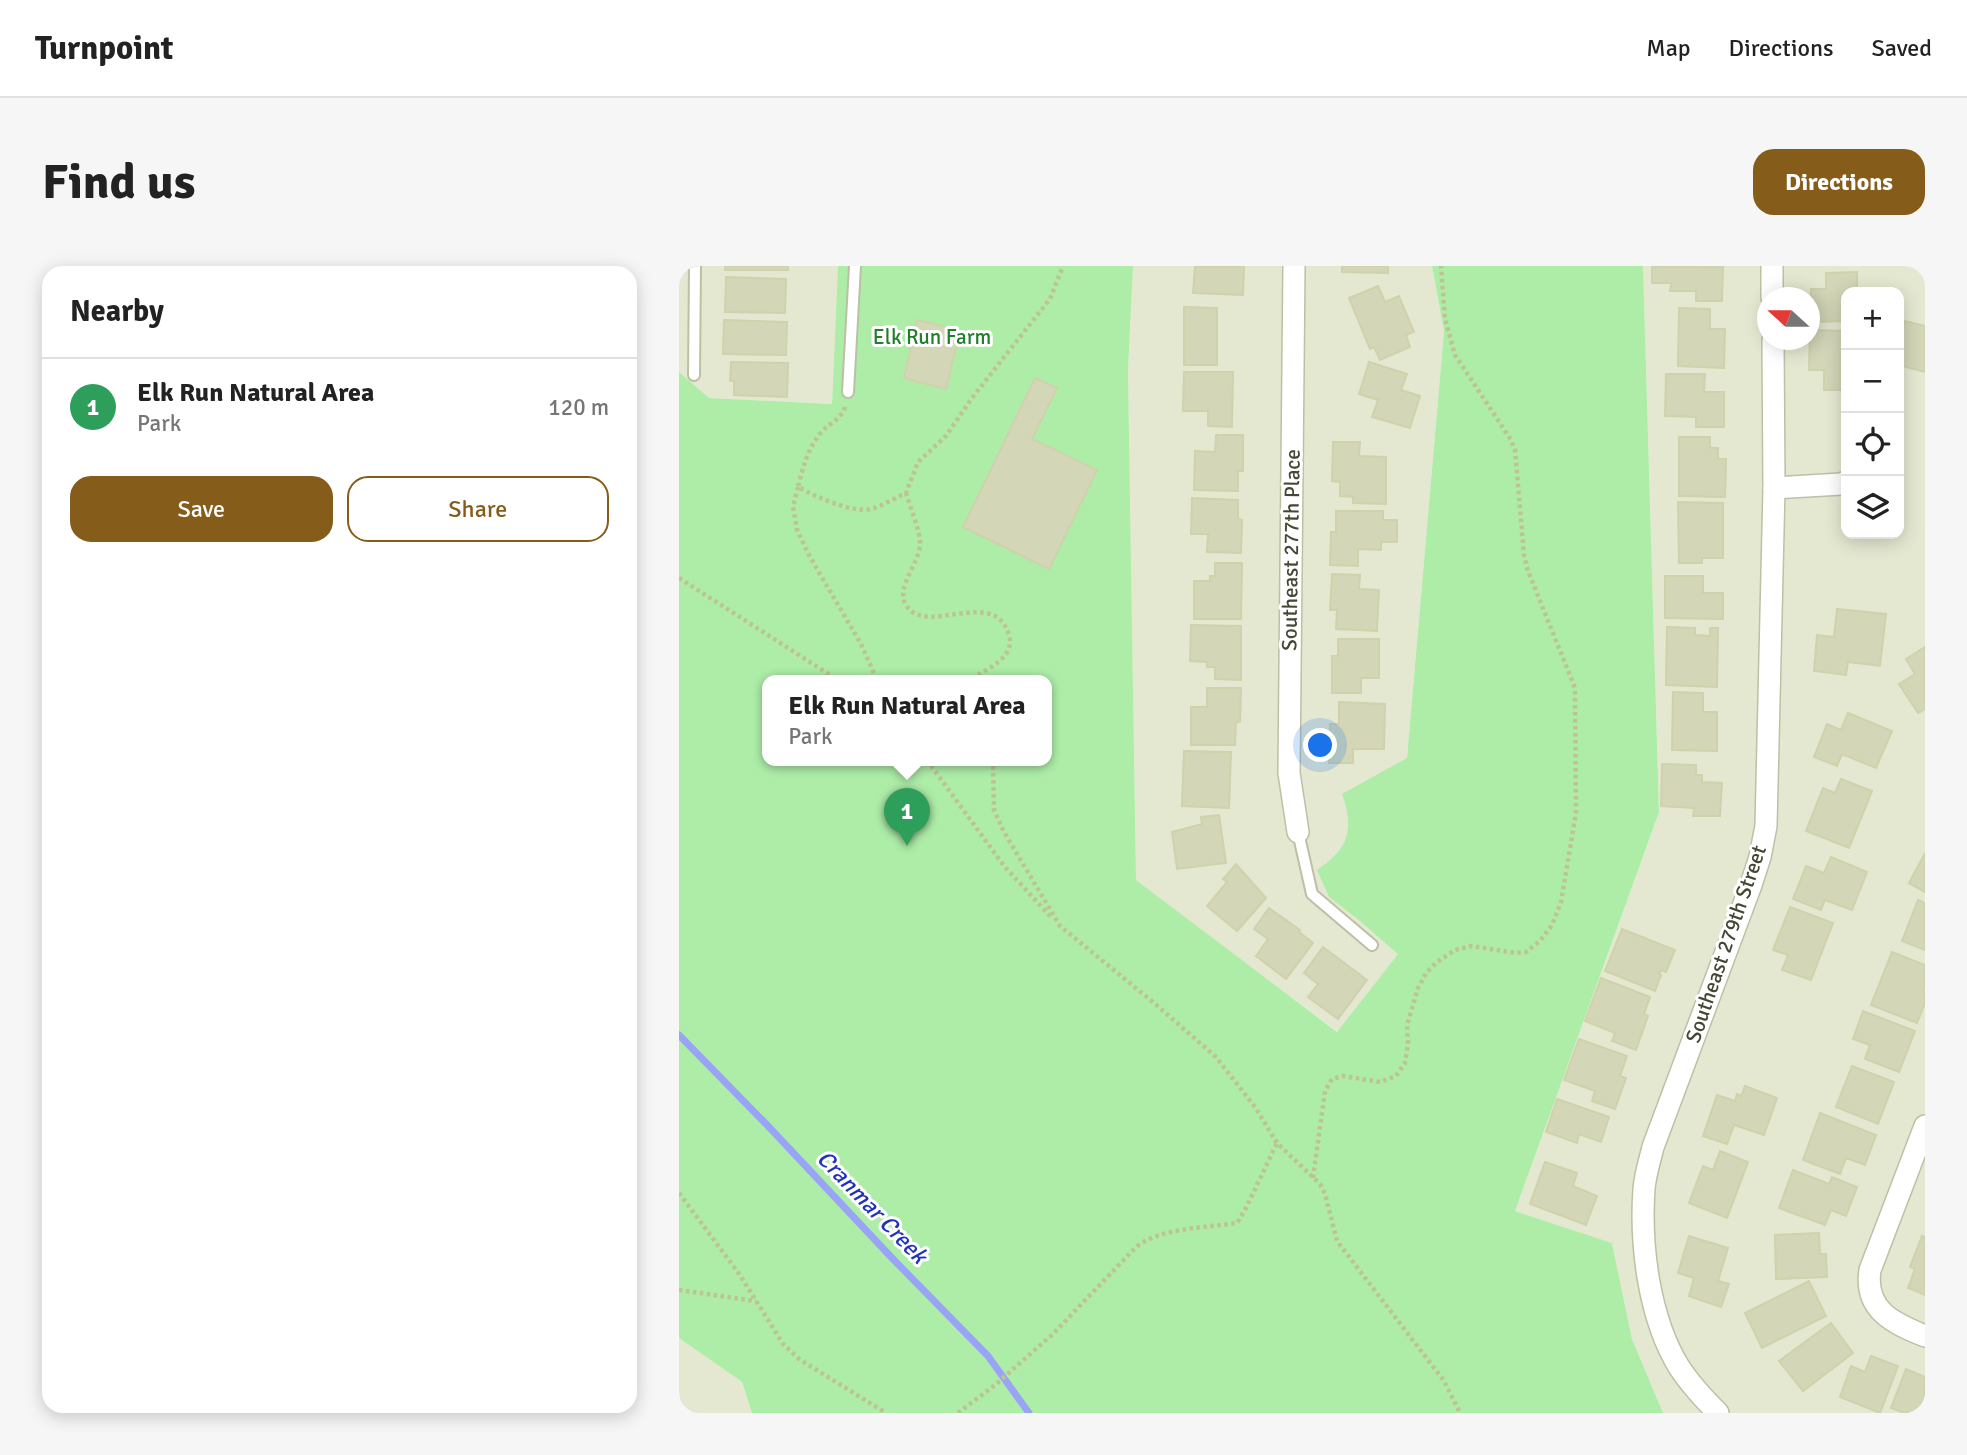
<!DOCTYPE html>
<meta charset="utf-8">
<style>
:root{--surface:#fff;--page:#f6f6f6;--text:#222;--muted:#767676;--line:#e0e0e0;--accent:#855c19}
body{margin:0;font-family:Signika,sans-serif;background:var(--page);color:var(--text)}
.controls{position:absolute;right:21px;top:21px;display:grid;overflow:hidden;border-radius:14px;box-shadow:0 4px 18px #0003}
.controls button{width:63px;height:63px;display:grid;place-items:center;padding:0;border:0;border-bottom:2px solid var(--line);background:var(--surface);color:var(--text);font:35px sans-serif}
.compass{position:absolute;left:1078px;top:21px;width:63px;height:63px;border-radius:50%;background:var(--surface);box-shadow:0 4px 18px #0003;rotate:291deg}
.you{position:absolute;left:642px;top:480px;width:24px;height:24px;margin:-18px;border:5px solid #fff;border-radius:50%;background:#1a73e8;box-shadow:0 0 0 10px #1a73e833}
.badge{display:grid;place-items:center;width:46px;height:46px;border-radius:50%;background:var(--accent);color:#fff;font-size:23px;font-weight:700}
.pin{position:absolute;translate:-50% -58px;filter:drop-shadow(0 2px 4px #0008)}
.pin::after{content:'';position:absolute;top:37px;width:24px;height:21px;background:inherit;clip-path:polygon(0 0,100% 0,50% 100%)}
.popup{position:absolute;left:83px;top:409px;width:290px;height:91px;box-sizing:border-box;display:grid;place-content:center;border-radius:14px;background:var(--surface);filter:drop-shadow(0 2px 5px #0005);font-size:23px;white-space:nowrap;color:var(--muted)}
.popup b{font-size:26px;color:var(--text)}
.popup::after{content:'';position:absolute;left:50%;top:100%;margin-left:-14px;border:14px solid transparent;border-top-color:var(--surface)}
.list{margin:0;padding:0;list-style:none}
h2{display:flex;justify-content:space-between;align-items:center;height:91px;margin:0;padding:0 28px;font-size:30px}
h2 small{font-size:23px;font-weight:400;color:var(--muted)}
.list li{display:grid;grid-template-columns:46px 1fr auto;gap:21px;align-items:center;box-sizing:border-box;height:98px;padding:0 28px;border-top:2px solid var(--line)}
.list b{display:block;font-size:26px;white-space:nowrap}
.list p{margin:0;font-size:23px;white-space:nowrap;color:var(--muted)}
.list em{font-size:23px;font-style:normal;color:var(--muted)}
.actions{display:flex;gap:14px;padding:21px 28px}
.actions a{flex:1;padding:16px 0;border:2px solid var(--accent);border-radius:21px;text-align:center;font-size:24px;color:var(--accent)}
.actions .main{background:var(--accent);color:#fff}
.icon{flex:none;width:38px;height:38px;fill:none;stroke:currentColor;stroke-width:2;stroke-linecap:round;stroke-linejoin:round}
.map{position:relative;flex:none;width:1246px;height:1147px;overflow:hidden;border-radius:21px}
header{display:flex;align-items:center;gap:42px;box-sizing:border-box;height:98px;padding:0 35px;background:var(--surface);border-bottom:2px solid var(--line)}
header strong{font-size:33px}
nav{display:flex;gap:38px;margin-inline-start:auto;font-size:24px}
.intro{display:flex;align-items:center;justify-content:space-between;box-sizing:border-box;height:168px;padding:0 42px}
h1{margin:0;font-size:49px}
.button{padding:18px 32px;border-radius:21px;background:var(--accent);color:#fff;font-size:24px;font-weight:700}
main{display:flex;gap:42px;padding:0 42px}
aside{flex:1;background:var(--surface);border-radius:21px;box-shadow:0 4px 18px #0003}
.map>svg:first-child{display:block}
.residential{fill:#e5e8d1;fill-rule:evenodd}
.green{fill:#adeda8;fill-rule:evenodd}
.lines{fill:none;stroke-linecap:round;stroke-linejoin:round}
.stream{stroke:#99a4f7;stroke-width:7}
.building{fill:#d4d6b8;stroke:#cfd2aa;stroke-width:2}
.service-casing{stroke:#bcc0a5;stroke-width:14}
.minor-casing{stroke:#bcc0a5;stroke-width:24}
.path{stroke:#bec395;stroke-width:4.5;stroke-dasharray:3.5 3.5;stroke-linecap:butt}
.service{stroke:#fff;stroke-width:10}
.minor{stroke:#fff;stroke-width:21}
.labels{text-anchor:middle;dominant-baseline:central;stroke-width:6;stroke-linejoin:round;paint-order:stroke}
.park-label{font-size:21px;fill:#217e29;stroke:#fff}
.street-label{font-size:21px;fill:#454633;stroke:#fff}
.water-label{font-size:23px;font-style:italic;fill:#2132bd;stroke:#fff}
</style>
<header>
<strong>Turnpoint</strong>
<nav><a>Map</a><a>Directions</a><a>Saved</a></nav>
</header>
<div class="intro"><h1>Find us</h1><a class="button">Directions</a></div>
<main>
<aside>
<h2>Nearby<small></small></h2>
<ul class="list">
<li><span class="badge" style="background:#2e9e5b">1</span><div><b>Elk Run Natural Area</b><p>Park</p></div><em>120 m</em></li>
</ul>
<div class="actions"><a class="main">Save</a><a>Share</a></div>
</aside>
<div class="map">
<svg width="1246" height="1147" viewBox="0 0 1246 1147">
<rect width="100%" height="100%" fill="#f1f4e3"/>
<!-- residential -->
<g class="residential">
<polygon points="0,0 159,0 153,138 29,132 0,106"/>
<polygon points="454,0 753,0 765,65 728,492 719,688 659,766 457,615 449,104"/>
<path d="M964 0H1246V1147H984L953 1073 933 977 836 945 980 546ZM1167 26H1220V268H1167ZM1088 32H1130V74H1088Z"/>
<polygon points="0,1072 63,1116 73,1147 0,1147"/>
</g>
<!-- green -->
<path class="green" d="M159 0H454L449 104 457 614 658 766 719 688 681 655 650 631 638 604C669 584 676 563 663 528L728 492 765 65 753 0H964L980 546 836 945 933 977 953 1073 984 1147H73L63 1116 0 1072V106L30 132 153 138ZM88 414H368V494H88Z"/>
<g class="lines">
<!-- stream -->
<polyline class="stream" points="0,769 90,861 213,992 309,1090 350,1147"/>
</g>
<!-- building -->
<g class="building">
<rect x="46" y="0" width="63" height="4"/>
<polygon points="516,0 565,0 564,29 514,27"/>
<polygon points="663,0 709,0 709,7 663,6"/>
<polygon points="973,0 1044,1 1043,35 1017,35 1017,25 991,25 992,17 973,17"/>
<polygon points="1178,6 1178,26 1167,26 1167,55 1132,56 1132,23 1147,23 1147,7"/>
<polygon points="47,11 107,13 106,47 46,46"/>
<polygon points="699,20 706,36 720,30 735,66 727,69 731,81 701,94 695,81 691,83 670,32"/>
<polygon points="505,41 538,42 538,99 505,99"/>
<polygon points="1000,42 1031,43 1031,63 1046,63 1045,102 999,100"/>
<polygon points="45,54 108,56 107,89 44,88"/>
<polygon points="238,54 281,64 267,123 225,112"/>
<polygon points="1226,55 1246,60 1246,106 1220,99 1220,78"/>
<polygon points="1131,64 1167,65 1167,124 1145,124 1145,104 1130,104"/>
<polygon points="52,96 109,97 108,131 55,129 55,115 51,115"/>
<polygon points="690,96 728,108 722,124 741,130 731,162 693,151 699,134 680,128"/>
<polygon points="505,106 554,106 553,161 529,160 529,145 504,145"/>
<polygon points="987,108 1026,108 1025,126 1045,126 1045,161 1017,161 1017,151 986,150"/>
<polygon points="356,112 378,122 353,173 418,204 370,303 284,261"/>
<polygon points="537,169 564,169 564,205 559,205 559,225 515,224 516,185 536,186"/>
<polygon points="1000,171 1031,171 1031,182 1039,182 1039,193 1047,193 1046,231 1000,230"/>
<polygon points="654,176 681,176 680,190 707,191 707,238 674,237 674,231 661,230 661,216 653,215"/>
<polygon points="513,232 559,234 559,253 563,254 562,287 528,286 529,268 512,268"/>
<polygon points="999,236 1044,237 1044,292 1023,292 1023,297 1000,297"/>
<polygon points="657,245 704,245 704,254 718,254 718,276 702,276 702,284 679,283 679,300 651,299 652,266 657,266"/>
<polygon points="536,297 563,297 562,353 515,353 515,315 531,315 531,310 536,310"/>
<polygon points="653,308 681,309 680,323 700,324 698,365 657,363 658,344 651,344"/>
<polygon points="986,310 1024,310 1024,327 1044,327 1044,353 986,352"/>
<polygon points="1158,343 1207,348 1201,400 1169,396 1167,409 1135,405 1138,369 1155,371"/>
<polygon points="512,359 562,360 562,414 536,413 536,401 528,401 528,396 511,395"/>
<polygon points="988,361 1016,362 1016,369 1031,370 1031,362 1039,362 1038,421 987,419"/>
<polygon points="659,373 700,373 700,412 682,412 682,427 653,427 653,390 659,390"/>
<polygon points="1246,381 1246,443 1239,447 1220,418 1236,408 1227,393"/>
<polygon points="528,422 562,422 561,456 557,456 556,479 512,479 512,441 528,441"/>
<polygon points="994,426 1024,427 1024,446 1038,446 1038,485 993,484"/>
<polygon points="660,436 706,438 705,483 674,483 674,497 650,497 651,458 660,458"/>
<polygon points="1169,447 1213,465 1197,502 1163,488 1158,500 1135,491 1148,458 1162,464"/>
<polygon points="505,485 552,486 550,542 503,540"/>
<polygon points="983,498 1017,499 1017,509 1023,509 1023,516 1043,517 1041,550 1014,550 1015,542 982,540"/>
<polygon points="1162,513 1193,525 1170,582 1127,565 1144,522 1156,527"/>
<polygon points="540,549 547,597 498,603 493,566 523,558 522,551"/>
<polygon points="1246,587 1246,626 1230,617"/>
<polygon points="1152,591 1188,606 1173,644 1146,634 1142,644 1114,633 1127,600 1145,607"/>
<polygon points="557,598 587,632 558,665 528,640 548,616 544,613"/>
<polygon points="1239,634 1246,637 1246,684 1223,675"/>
<polygon points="1111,641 1154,657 1132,714 1103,704 1109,689 1094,684"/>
<polygon points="590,642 621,664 620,666 634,677 607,713 577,690 589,673 575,663"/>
<polygon points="943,663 996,684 987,706 982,704 980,708 982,709 976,725 926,705"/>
<polygon points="644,681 688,714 659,753 629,731 639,718 625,707"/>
<polygon points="1213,686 1246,699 1246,721 1244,725 1246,726 1246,737 1238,757 1192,739"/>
<polygon points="922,712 971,731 965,748 969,750 957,784 933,775 936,767 906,755"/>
<polygon points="1184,745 1236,765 1220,806 1186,793 1191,779 1174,773"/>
<polygon points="900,773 948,790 941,810 947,812 936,843 913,835 916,825 885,814"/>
<polygon points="1173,800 1215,816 1199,858 1157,841"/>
<polygon points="1066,820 1098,832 1085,869 1055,859 1048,878 1024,870 1038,829 1056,835 1058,828 1062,830"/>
<polygon points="878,833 930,851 922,876 900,868 898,877 867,866"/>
<polygon points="1141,847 1197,869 1186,899 1167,892 1161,908 1124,894"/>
<polygon points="1041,885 1069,896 1048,952 1010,937 1024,900 1034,904"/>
<polygon points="866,896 898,907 894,920 918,930 907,959 851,938"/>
<polygon points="1114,904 1150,918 1153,911 1178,921 1167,950 1152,944 1146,959 1100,942"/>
<polygon points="1140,967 1141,988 1147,988 1148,1011 1097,1013 1096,969"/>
<polygon points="1010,970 1049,982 1039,1015 1050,1018 1042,1041 1010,1030 1015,1012 999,1007"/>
<polygon points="1243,970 1246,971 1246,1029 1229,1022 1236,1003 1231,1001"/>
<polygon points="1130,1015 1147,1050 1083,1082 1066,1047"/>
<polygon points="1152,1057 1174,1087 1124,1125 1100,1095"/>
<polygon points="1192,1090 1219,1100 1201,1147 1161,1131 1172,1100 1186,1106"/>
<polygon points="1227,1103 1246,1111 1246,1147 1225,1147 1212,1142"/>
</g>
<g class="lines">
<defs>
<g id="service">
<polyline points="15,109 16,0"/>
<polyline points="169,126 176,0"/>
<polyline points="619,566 633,628 693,679"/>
</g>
<g id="minor">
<polyline points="615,0 610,507 619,566"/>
<polyline points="1093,0 1093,32"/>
<polyline points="1095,222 1162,218 1167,216"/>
<path d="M1246 860 1191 1004C1185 1044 1214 1057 1246 1070"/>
<path d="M1039 1147C1025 1133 1011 1118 1000 1101 970 1052 961 980 965 923 966 909 971 894 974 881L1072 619 1081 591 1087 560 1095 222 1094 74"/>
</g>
</defs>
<!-- service casing -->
<use href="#service" class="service-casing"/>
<!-- minor casing -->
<use href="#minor" class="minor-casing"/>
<!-- path -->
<g class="path">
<path d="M166 141C162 155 147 158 140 169 128 185 124 202 119 221 136 230 171 247 192 243 203 240 216 232 227 227L239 196 267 170 293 132 371 33 384 0"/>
<polyline points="119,221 114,241 118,264 131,291 182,378 198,414"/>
<path d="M227 227C231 241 241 264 241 278 241 297 216 321 227 339 246 372 315 319 330 369 337 393 306 403 291 414"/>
<polyline points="0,312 159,414"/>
<polyline points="248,494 325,600 373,652"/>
<polyline points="311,494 314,499 315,544 325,566 381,660 474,736 537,791 576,841 598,877 641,918 646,928 658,975 765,1115 781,1147"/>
<polyline points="634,912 646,825 653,813 664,810 701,816 717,810 726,797 729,778 728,759 739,722 747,707 758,696 776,684 792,680 837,687 847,686 861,675 873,659 882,636 897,547 896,422 849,305 845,289 836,184 832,174 776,89 766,53 762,0"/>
<polyline points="0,927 61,1009 104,1078 120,1093 207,1147"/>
<polyline points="0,1024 77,1035"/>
<path d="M279 1147 316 1119 374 1068 457 981C483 961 526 962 558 957L567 942 598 877"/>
</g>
<!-- service -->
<use href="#service" class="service"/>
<!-- minor -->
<use href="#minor" class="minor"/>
</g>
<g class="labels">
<!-- park labels -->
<g class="park-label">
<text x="253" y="71">Elk Run Farm</text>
</g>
<!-- street labels -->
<g class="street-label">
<text transform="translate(612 284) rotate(-89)">Southeast 277th Place</text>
<text transform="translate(1047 678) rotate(-71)">Southeast 279th Street</text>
</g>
<!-- water labels -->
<g class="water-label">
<text transform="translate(193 941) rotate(46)">Cranmar Creek</text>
</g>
</g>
</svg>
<div class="controls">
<button>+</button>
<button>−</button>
<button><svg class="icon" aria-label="locate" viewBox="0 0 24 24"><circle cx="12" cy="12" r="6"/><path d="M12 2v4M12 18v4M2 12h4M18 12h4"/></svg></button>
<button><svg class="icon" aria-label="layers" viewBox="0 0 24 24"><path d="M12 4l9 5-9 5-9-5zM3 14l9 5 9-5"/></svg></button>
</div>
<svg class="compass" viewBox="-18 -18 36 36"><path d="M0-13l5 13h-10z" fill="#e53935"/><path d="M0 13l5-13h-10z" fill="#767676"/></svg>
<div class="you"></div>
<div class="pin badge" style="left:228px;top:580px;background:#2e9e5b">1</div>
<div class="popup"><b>Elk Run Natural Area</b>Park</div>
</div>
</main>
